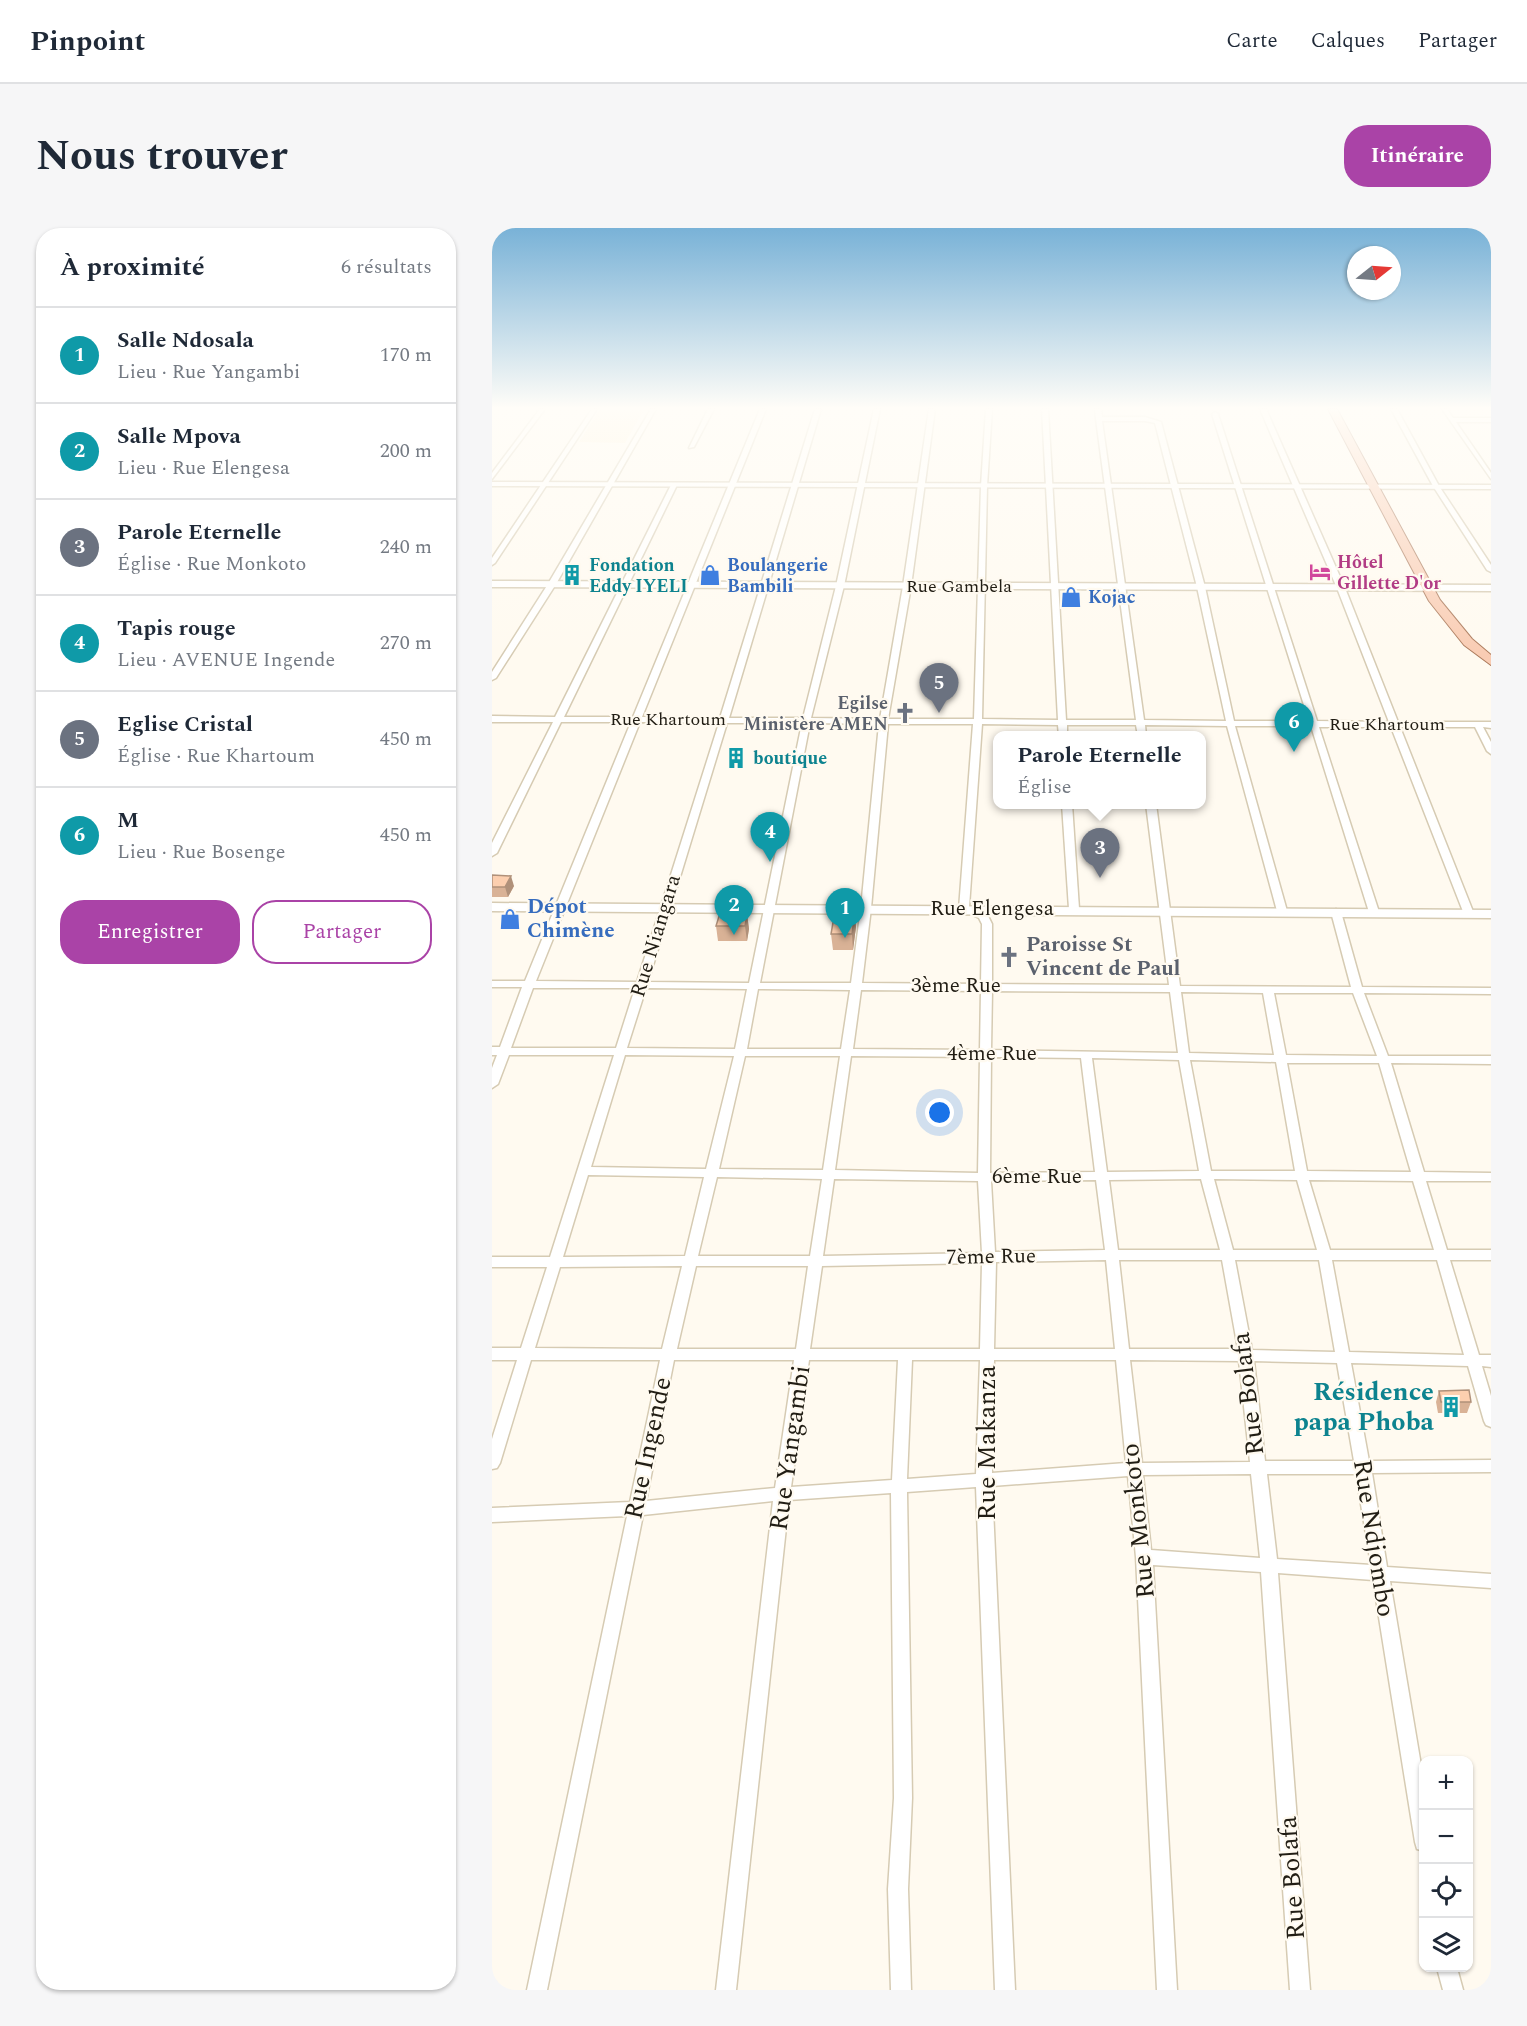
<!DOCTYPE html>
<html lang="fr">
<meta charset="utf-8">
<style>
:root{--surface:#fff;--page:#f6f6f7;--text:#1f2937;--muted:#747a83;--line:#e0e1e3;--accent:#aa43a7}
body{margin:0;font-family:Spectral,serif;background:var(--page);color:var(--text)}
.controls{position:absolute;right:18px;bottom:18px;display:grid;overflow:hidden;border-radius:12px;box-shadow:0 2px 4px #0004}
.controls button{width:54px;height:54px;display:grid;place-items:center;padding:0;border:0;border-bottom:2px solid var(--line);background:var(--surface);color:var(--text);font:30px sans-serif}
.compass{position:absolute;left:855px;top:18px;width:54px;height:54px;border-radius:50%;background:var(--surface);box-shadow:0 2px 4px #0004;rotate:73deg}
.you{position:absolute;left:448px;top:885px;width:21px;height:21px;margin:-15px;border:4px solid #fff;border-radius:50%;background:#1a73e8;box-shadow:0 0 0 9px #1a73e833}
.badge{display:grid;place-items:center;width:39px;height:39px;border-radius:50%;background:var(--accent);color:#fff;font-size:20px;font-weight:700}
.pin{position:absolute;translate:-50% -50px;filter:drop-shadow(0 2px 3px #0008)}
.pin::after{content:'';position:absolute;top:32px;width:21px;height:18px;background:inherit;clip-path:polygon(0 0,100% 0,50% 100%)}
.popup{position:absolute;left:501px;top:503px;width:213px;height:78px;box-sizing:border-box;display:grid;place-content:center;border-radius:12px;background:var(--surface);filter:drop-shadow(0 2px 4px #0005);font-size:20px;white-space:nowrap;color:var(--muted)}
.popup b{font-size:22px;color:var(--text)}
.popup::after{content:'';position:absolute;left:50%;top:100%;margin-left:-12px;border:12px solid transparent;border-top-color:var(--surface)}
.list{margin:0;padding:0;list-style:none}
h2{display:flex;justify-content:space-between;align-items:center;height:78px;margin:0;padding:0 24px;font-size:26px}
h2 small{font-size:20px;font-weight:400;color:var(--muted)}
.list li{display:grid;grid-template-columns:39px 1fr auto;gap:18px;align-items:center;box-sizing:border-box;height:96px;padding:0 24px;border-top:2px solid var(--line)}
.list b{display:block;font-size:22px;white-space:nowrap}
.list p{margin:0;font-size:20px;white-space:nowrap;color:var(--muted)}
.list em{font-size:20px;font-style:normal;color:var(--muted)}
.actions{display:flex;gap:12px;padding:18px 24px}
.actions a{flex:1;padding:14px 0;border:2px solid var(--accent);border-radius:24px;text-align:center;font-size:21px;color:var(--accent)}
.actions .main{background:var(--accent);color:#fff}
.icon{flex:none;width:33px;height:33px;fill:none;stroke:currentColor;stroke-width:2;stroke-linecap:round;stroke-linejoin:round}
.map{position:relative;flex:none;width:999px;height:1762px;overflow:hidden;border-radius:24px}
header{display:flex;align-items:center;gap:36px;box-sizing:border-box;height:84px;padding:0 30px;background:var(--surface);border-bottom:2px solid var(--line)}
header strong{font-size:28px}
nav{display:flex;gap:33px;margin-inline-start:auto;font-size:21px}
.intro{display:flex;align-items:center;justify-content:space-between;box-sizing:border-box;height:144px;padding:0 36px}
h1{margin:0;font-size:42px}
.button{padding:15px 27px;border-radius:24px;background:var(--accent);color:#fff;font-size:21px;font-weight:700}
main{display:flex;gap:36px;padding:0 36px}
aside{flex:1;background:var(--surface);border-radius:24px;box-shadow:0 2px 4px #0004}
.map>svg:first-child{display:block}
.built{fill:#fdf1d7}
.lines{fill:none;stroke-linecap:round;stroke-linejoin:round}
.minor-casing{stroke:#d6cbb3;stroke-width:3}
.tertiary-casing{stroke:#d6cbb3;stroke-width:3}
.primary-casing{stroke:#ab795a;stroke-width:2}
.minor{fill:#fff;fill-rule:evenodd}
.tertiary{fill:#fff;fill-rule:evenodd}
.primary{fill:#f9ccb3;fill-rule:evenodd}
.wall{fill:#d9b296}
.shaded-wall{fill:#b0917a}
.building{fill:#fccfaf;stroke:#b0917a;stroke-width:1.5}
.labels{text-anchor:middle;dominant-baseline:central;stroke-width:4.5;stroke-linejoin:round;paint-order:stroke}
.far-hotel-label{font-size:18px;font-weight:bold;fill:#b23c85;stroke:#fffaf0;text-anchor:start}
.far-culture-label{font-size:18px;font-weight:bold;fill:#0d838f;stroke:#fffaf0;text-anchor:start}
.far-shop-label{font-size:18px;font-weight:bold;fill:#366cbe;stroke:#fffaf0;text-anchor:start}
.far-street-label{font-size:18px;fill:#211d14;stroke:#fffaf0}
.far-worship-label{font-size:18px;font-weight:bold;fill:#5b616d;stroke:#fffaf0;text-anchor:end}
.shop-label{font-size:21px;font-weight:bold;fill:#366cbe;stroke:#fffaf0;text-anchor:start}
.street-label{font-size:21px;fill:#211d14;stroke:#fffaf0}
.worship-label{font-size:21px;font-weight:bold;fill:#5b616d;stroke:#fffaf0;text-anchor:start}
.near-culture-label{font-size:26px;font-weight:bold;fill:#0d838f;stroke:#fffaf0;text-anchor:end}
.near-street-label{font-size:26px;fill:#211d14;stroke:#fffaf0}
</style>
<header>
<strong>Pinpoint</strong>
<nav><a>Carte</a><a>Calques</a><a>Partager</a></nav>
</header>
<div class="intro"><h1>Nous trouver</h1><a class="button">Itinéraire</a></div>
<main>
<aside>
<h2>À proximité<small>6 résultats</small></h2>
<ul class="list">
<li><span class="badge" style="background:#0f9aa8">1</span><div><b>Salle Ndosala</b><p>Lieu · Rue Yangambi</p></div><em>170 m</em></li>
<li><span class="badge" style="background:#0f9aa8">2</span><div><b>Salle Mpova</b><p>Lieu · Rue Elengesa</p></div><em>200 m</em></li>
<li><span class="badge" style="background:#6b7280">3</span><div><b>Parole Eternelle</b><p>Église · Rue Monkoto</p></div><em>240 m</em></li>
<li><span class="badge" style="background:#0f9aa8">4</span><div><b>Tapis rouge</b><p>Lieu · AVENUE Ingende</p></div><em>270 m</em></li>
<li><span class="badge" style="background:#6b7280">5</span><div><b>Eglise Cristal</b><p>Église · Rue Khartoum</p></div><em>450 m</em></li>
<li><span class="badge" style="background:#0f9aa8">6</span><div><b>M</b><p>Lieu · Rue Bosenge</p></div><em>450 m</em></li>
</ul>
<div class="actions"><a class="main">Enregistrer</a><a>Partager</a></div>
</aside>
<div class="map">
<svg width="999" height="1762" viewBox="0 0 999 1762">
<rect width="100%" height="100%" fill="#fffaf0"/>
<!-- built -->
<polygon class="built" points="107,183 151,183 133,215 87,214"/>
<g class="lines">
<defs>
<g id="minor">
<polygon points="48,181 53,181 0,251 0,245"/>
<polygon points="100,181 105,181 3,335 0,337 0,330"/>
<polygon points="159,181 164,181 64,356 4,450 0,452 0,444 56,356"/>
<polygon points="216,181 222,181 202,219 197,220"/>
<path d="M268 181H274L150 489 228 490 323 181H329L237 490H311L344 358 382 181H388L352 358 319 490 388 491 411 358 437 181H443L419 358 396 491H482L489 258 494 181H500L495 258 490 491 566 492 550 181H556L574 492H644L604 191 603 181H609L610 189H653L669 194 713 359 742 493H817L720 186 723 184 726 186 825 493 897 494 845 360 768 181H774L853 360 906 494H999V500L991 499 999 514V526L995 523 983 499H908L982 686 977 689 972 686 899 499H827L887 684 882 687 877 684 819 498H743L795 683 790 686 785 683 735 498 653 497 654 508H646L644 497H575V508H567L566 497 490 496 477 679 495 686 500 696V756L677 757 654 576H664L688 758 859 759 839 684 844 681 849 684 870 759 999 760V766L872 765 896 828H999V836L899 835 932 944 999 945V953H934L955 1022H999V1032H958L987 1127H999V1139L990 1138 999 1168V1199L994 1197 992 1193 976 1138 859 1135 877 1233 999 1232V1244L880 1245 895 1339 999 1346V1360L898 1353 932 1555V1623L925 1621 923 1614 881 1352 786 1345 818 1762H798L769 1344 661 1337 685 1762H665L644 1329 636 1248 500 1258 523 1762H503L484 1259 415 1264 420 1570 416 1661 419 1762H399L396 1661 402 1570 399 1265 297 1272 244 1762H224L281 1273 151 1287 55 1762H35L135 1288 0 1294V1280L138 1274 168 1132H39L8 1235 5 1240 0 1241V1211L25 1132H0V1120H29L55 1039H0V1029H58L122 827H17L6 856 0 860V840L5 827H0V819H8L30 759H0V753H33L139 494H69L5 625 0 628V615L61 494H0V488L63 489 179 257 182 255 185 257 72 489H141ZM610 193H653L663 195 705 359 734 493 652 492ZM148 494 227 495 145 754 44 753ZM235 495H310L257 755 156 754ZM318 495 387 496 369 680 359 755H268ZM396 496H481L467 681 487 690 490 696 489 756 370 755 379 680ZM41 760H143L124 820H19ZM154 760 255 761 243 821 135 820ZM266 761 358 762 349 821H255ZM369 762 489 763 488 822 361 821ZM500 763 678 764 686 825 499 822ZM689 764 771 765 782 827 697 825ZM782 765H861L885 828 794 827ZM133 827 242 828 214 941 99 939ZM253 828H348L331 942 227 941ZM359 828 488 829 486 945 343 942ZM499 829 589 830 603 944 498 945ZM600 830 687 832 707 943 615 944ZM698 832 784 834 803 943H719ZM795 835H887L919 944 815 943ZM96 947 212 949 193 1028 71 1029ZM225 949 330 951 318 1028H206ZM342 951 486 953 490 1025 331 1028ZM709 951 728 1022H626L617 952ZM722 951 805 952 825 1022H741ZM604 952 613 1022 503 1024 499 953ZM817 952 921 953 942 1022H838ZM614 1032 623 1121H502L504 1034ZM627 1032H730L746 1121H637ZM743 1032H827L843 1124 760 1122ZM840 1032H945L972 1127 857 1124ZM490 1035 488 1121H318L330 1038ZM190 1038 170 1121 43 1120 68 1039ZM204 1038H316L304 1121H185ZM182 1132H302L283 1260 154 1273ZM317 1132H406L400 1252 299 1259ZM420 1132H488L484 1246 415 1251ZM502 1132H624L634 1235 500 1245ZM638 1132 747 1133 758 1234 650 1235ZM762 1133 845 1135 862 1233H773ZM759 1246 768 1330 659 1322 651 1247ZM775 1246H864L879 1337 785 1331Z"/>
<polygon points="899,181 905,181 947,258 999,337 999,344 995,342 941,258"/>
<polygon points="950,181 955,181 961,190 999,190 999,194 964,194 999,245 999,251"/>
<polygon points="570,576 580,576 587,681 582,684 577,681"/>
<polygon points="945,1740 965,1740 971,1762 951,1762"/>
</g>
<g id="tertiary">
<polygon points="0,254 999,257 999,261 0,258"/>
<polygon points="0,353 999,357 999,363 0,359"/>
<polygon points="0,675 999,682 999,690 0,683"/>
</g>
<polygon id="primary" points="836,181 845,181 948,372 980,411 999,427 999,437 972,417 937,373"/>
</defs>
<!-- minor casing -->
<use href="#minor" class="minor-casing"/>
<!-- tertiary casing -->
<use href="#tertiary" class="tertiary-casing"/>
<!-- primary casing -->
<use href="#primary" class="primary-casing"/>
<!-- minor -->
<use href="#minor" class="minor"/>
<!-- tertiary -->
<use href="#tertiary" class="tertiary"/>
<!-- primary -->
<use href="#primary" class="primary"/>
</g>
<!-- wall -->
<g class="wall">
<polygon points="0,647 22,658 16,669 0,669"/>
<polygon points="255,686 257,701 255,713 226,713 224,698"/>
<polygon points="364,699 361,722 341,722 339,706"/>
<polygon points="947,1163 979,1174 975,1185 946,1185 944,1174"/>
</g>
<!-- shaded-wall -->
<g class="shaded-wall">
<polygon points="19,648 22,658 16,669 13,659"/>
<polygon points="363,683 364,699 361,722 360,706"/>
<polygon points="255,686 257,701 255,713 253,698"/>
</g>
<!-- building -->
<g class="building">
<polygon points="0,647 19,648 13,659 0,659"/>
<polygon points="343,683 363,683 360,706 339,706"/>
<polygon points="228,685 255,686 253,698 224,698"/>
<polygon points="977,1162 979,1174 949,1174 947,1163"/>
</g>
<!-- sky -->
<linearGradient id="sky" x2="0" y2="1"><stop stop-color="#79b2d7"/><stop offset="0.42" stop-color="#fffdf8"/><stop offset="1" stop-color="#fffdf8" stop-opacity="0"/></linearGradient>
<rect width="999" height="428" fill="url(#sky)"/>
<!-- icons -->
<defs>
<symbol id="hotel-bare" viewBox="-9 -9 18 18"><path d="M-6-4.5h1.5V1H6V5H4.5V3h-9V5H-6ZM-4 0a1.8 1.8 0 1 1 3.6 0ZM.5 0V-2.5h3Q6-2.5 6 0Z" fill="#d1479c" stroke="#fffaf0" stroke-width="2.5" paint-order="stroke"/></symbol>
<symbol id="building-bare" viewBox="-9 -9 18 18"><path d="M-4-6H4V6H1V3H-1V6H-4ZM-2.5-4.3h1.7v1.8h-1.7ZM.8-4.3h1.7v1.8H.8ZM-2.5-1h1.7V.8h-1.7ZM.8-1h1.7V.8H.8Z" fill="#0f9aa8" stroke="#fffaf0" stroke-width="2.5" paint-order="stroke"/></symbol>
<symbol id="shop-bare" viewBox="-9 -9 18 18"><path d="M-5-2.5h2.3a2.7 3.5 0 0 1 5.4 0H5L5.5 6h-11ZM-1.5-2.5h3a1.5 2.3 0 0 0-3 0Z" fill="#3f7fe0" stroke="#fffaf0" stroke-width="2.5" paint-order="stroke"/></symbol>
<symbol id="church-bare" viewBox="-9 -9 18 18"><path d="M-1.2-6h2.4v3.5h3.3v2.4h-3.3V6h-2.4V-.1h-3.3v-2.4h3.3Z" fill="#6b7280" stroke="#fffaf0" stroke-width="2.5" paint-order="stroke"/></symbol>
</defs>
<g fill-rule="evenodd">
<use href="#hotel-bare" x="813" y="329" width="30" height="30"/>
<use href="#building-bare" x="65" y="332" width="30" height="30"/>
<use href="#shop-bare" x="203" y="332" width="30" height="30"/>
<use href="#shop-bare" x="564" y="354" width="30" height="30"/>
<use href="#church-bare" x="398" y="470" width="30" height="30"/>
<use href="#building-bare" x="229" y="515" width="30" height="30"/>
<use href="#shop-bare" x="3" y="676" width="30" height="30"/>
<use href="#church-bare" x="502" y="714" width="30" height="30"/>
<use href="#building-bare" x="944" y="1164" width="30" height="30"/>
</g>
<g class="labels">
<!-- far-hotel labels -->
<g class="far-hotel-label">
<text x="845" y="334">Hôtel<tspan x="845" dy="21">Gillette D'or</tspan></text>
</g>
<!-- far-culture labels -->
<g class="far-culture-label">
<text x="97" y="337">Fondation<tspan x="97" dy="21">Eddy IYELI</tspan></text>
<text x="261" y="530">boutique</text>
</g>
<!-- far-shop labels -->
<g class="far-shop-label">
<text x="235" y="337">Boulangerie<tspan x="235" dy="21">Bambili</tspan></text>
<text x="596" y="369">Kojac</text>
</g>
<!-- far-street labels -->
<g class="far-street-label">
<text x="467" y="358">Rue Gambela</text>
<text x="176" y="491">Rue Khartoum</text>
<text x="895" y="496">Rue Khartoum</text>
</g>
<!-- far-worship labels -->
<g class="far-worship-label">
<text x="396" y="475">Egilse<tspan x="396" dy="21">Ministère AMEN</tspan></text>
</g>
<!-- shop labels -->
<g class="shop-label">
<text x="35" y="679">Dépot<tspan x="35" dy="24">Chimène</tspan></text>
</g>
<!-- street labels -->
<g class="street-label">
<text x="500" y="681">Rue Elengesa</text>
<text transform="translate(164 708) rotate(-73)">Rue Niangara</text>
<text x="464" y="758">3ème Rue</text>
<text x="500" y="826">4ème Rue</text>
<text x="545" y="949">6ème Rue</text>
<text transform="translate(499 1029) rotate(-1)">7ème Rue</text>
</g>
<!-- worship labels -->
<g class="worship-label">
<text x="534" y="717">Paroisse St<tspan x="534" dy="24">Vincent de Paul</tspan></text>
</g>
<!-- near-culture labels -->
<g class="near-culture-label">
<text x="942" y="1164">Résidence<tspan x="942" dy="30">papa Phoba</tspan></text>
</g>
<!-- near-street labels -->
<g class="near-street-label">
<text transform="translate(756 1166) rotate(-97)">Rue Bolafa</text>
<text transform="translate(495 1215) rotate(-90)">Rue Makanza</text>
<text transform="translate(156 1220) rotate(-78)">Rue Ingende</text>
<text transform="translate(298 1220) rotate(-82)">Rue Yangambi</text>
<text transform="translate(646 1293) rotate(-96)">Rue Monkoto</text>
<text transform="translate(882 1310) rotate(81)">Rue Ndjombo</text>
<text transform="translate(800 1650) rotate(-94)">Rue Bolafa</text>
</g>
</g>
</svg>
<div class="controls">
<button>+</button>
<button>−</button>
<button><svg class="icon" aria-label="locate" viewBox="0 0 24 24"><circle cx="12" cy="12" r="6"/><path d="M12 2v4M12 18v4M2 12h4M18 12h4"/></svg></button>
<button><svg class="icon" aria-label="layers" viewBox="0 0 24 24"><path d="M12 4l9 5-9 5-9-5zM3 14l9 5 9-5"/></svg></button>
</div>
<svg class="compass" viewBox="-18 -18 36 36"><path d="M0-13l5 13h-10z" fill="#e53935"/><path d="M0 13l5-13h-10z" fill="#747a83"/></svg>
<div class="you"></div>
<div class="pin badge" style="left:353px;top:710px;background:#0f9aa8">1</div>
<div class="pin badge" style="left:242px;top:707px;background:#0f9aa8">2</div>
<div class="pin badge" style="left:608px;top:650px;background:#6b7280">3</div>
<div class="popup"><b>Parole Eternelle</b>Église</div>
<div class="pin badge" style="left:278px;top:634px;background:#0f9aa8">4</div>
<div class="pin badge" style="left:447px;top:485px;background:#6b7280">5</div>
<div class="pin badge" style="left:802px;top:524px;background:#0f9aa8">6</div>
</div>
</main>
